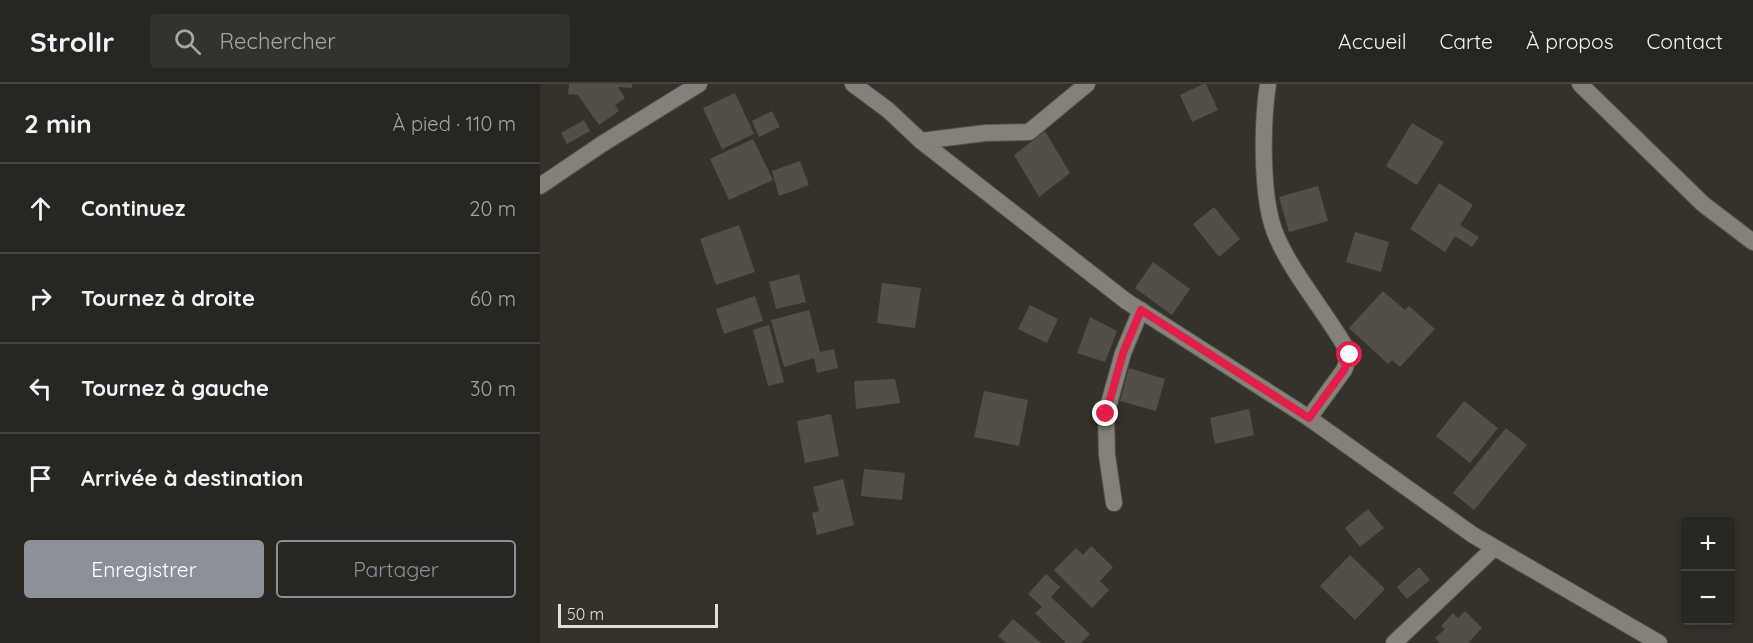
<!DOCTYPE html>
<html lang="fr">
<meta charset="utf-8">
<style>
:root{--surface:#282621;--page:#34322e;--text:#f1f3f6;--muted:#a5a5a5;--line:#44433f;--accent:#8c9099}
body{margin:0;font-family:Quicksand,sans-serif;background:var(--page);color:var(--text)}
.controls{position:absolute;right:18px;bottom:18px;display:grid;overflow:hidden;border-radius:6px;box-shadow:0 3px 9px #0003}
.controls button{width:54px;height:54px;display:grid;place-items:center;padding:0;border:0;border-bottom:2px solid var(--line);background:var(--surface);color:var(--text);font:30px sans-serif}
.scale{position:absolute;left:18px;bottom:15px;width:160px;box-sizing:border-box;padding-left:6px;border:3px solid #e1dfdc;border-top:0;font-size:16px;line-height:21px;white-space:nowrap;color:#e1dfdc;-webkit-text-stroke:4px #35322c;paint-order:stroke}
.stop{position:absolute;width:18px;height:18px;margin:-14px;border:4px solid #e11d48;border-radius:50%;background:#fff}
.stop.end{background:#e11d48;border-color:#fff;box-shadow:0 2px 6px #0008}
.list{margin:0;padding:0;list-style:none}
h2{display:flex;justify-content:space-between;align-items:center;height:78px;margin:0;padding:0 24px;font-size:26px}
h2 small{font-size:20px;font-weight:400;color:var(--muted)}
.list li{display:grid;grid-template-columns:39px 1fr auto;gap:18px;align-items:center;box-sizing:border-box;height:90px;padding:0 24px;border-top:2px solid var(--line)}
.list b{display:block;font-size:22px;white-space:nowrap}
.list em{font-size:20px;font-style:normal;color:var(--muted)}
.actions{display:flex;gap:12px;padding:18px 24px}
.actions a{flex:1;padding:14px 0;border:2px solid var(--accent);border-radius:6px;text-align:center;font-size:21px;color:var(--accent)}
.actions .main{background:var(--accent);color:#fff}
.icon{flex:none;width:33px;height:33px;fill:none;stroke:currentColor;stroke-width:2;stroke-linecap:round;stroke-linejoin:round}
.map{position:relative;flex:none;width:1213px;height:559px;overflow:hidden}
header{display:flex;align-items:center;gap:36px;box-sizing:border-box;height:84px;padding:0 30px;background:var(--surface);border-bottom:2px solid var(--line)}
header strong{font-size:28px}
nav{display:flex;gap:33px;margin-inline-start:auto;font-size:21px}
.search{width:420px;height:54px;background:var(--page);display:flex;align-items:center;gap:15px;box-sizing:border-box;padding:0 21px;border-radius:6px;color:var(--muted);font-size:22px}
main{display:flex}
aside{flex:1;background:var(--surface)}
.map>svg:first-child{display:block}
.building{fill:#524f49}
.lines{fill:none;stroke-linecap:round;stroke-linejoin:round}
.street-casing{stroke:#53514c;stroke-width:18}
.street{stroke:#84817a;stroke-width:16}
.route{stroke:#e11d48;stroke-width:8}
</style>
<header>
<strong>Strollr</strong>
<div class="search"><svg class="icon" aria-label="search" viewBox="0 0 24 24"><circle cx="10" cy="10" r="6"/><path d="M15 15l6 6"/></svg>Rechercher</div>
<nav><a>Accueil</a><a>Carte</a><a>À propos</a><a>Contact</a></nav>
</header>
<main>
<aside>
<h2>2 min<small>À pied · 110 m</small></h2>
<ul class="list">
<li><svg class="icon" aria-label="ahead" viewBox="0 0 24 24"><path d="M12 20V5M6 11l6-6 6 6"/></svg><div><b>Continuez</b></div><em>20 m</em></li>
<li><svg class="icon" aria-label="right" viewBox="0 0 24 24"><path d="M7 20v-9h11M14 6l5 5-5 5"/></svg><div><b>Tournez à droite</b></div><em>60 m</em></li>
<li><svg class="icon" aria-label="left" viewBox="0 0 24 24"><path d="M17 20v-9H6M10 6l-5 5 5 5"/></svg><div><b>Tournez à gauche</b></div><em>30 m</em></li>
<li><svg class="icon" aria-label="arrive" viewBox="0 0 24 24"><path d="M6 21V4h12l-3 4 3 4H6"/></svg><div><b>Arrivée à destination</b></div></li>
</ul>
<div class="actions"><a class="main">Enregistrer</a><a>Partager</a></div>
</aside>
<div class="map">
<svg width="1213" height="559" viewBox="0 0 1213 559">
<rect width="100%" height="100%" fill="#35322c"/>
<!-- building -->
<g class="building">
<polygon points="29,0 92,0 92,4 78,3 85,14 75,21 79,27 59,41 38,11 28,10"/>
<polygon points="663,0 666,0 678,26 652,38 640,11"/>
<polygon points="195,9 214,50 182,65 163,24"/>
<polygon points="232,27 240,43 219,53 212,37"/>
<polygon points="44,36 50,47 27,60 21,49"/>
<polygon points="872,39 904,58 877,101 846,82"/>
<polygon points="505,47 530,89 499,113 474,71"/>
<polygon points="213,55 233,96 189,116 170,75"/>
<polygon points="260,77 269,101 239,112 232,87"/>
<polygon points="899,99 933,121 920,141 939,153 932,163 915,152 905,168 870,145"/>
<polygon points="778,102 788,137 749,148 739,113"/>
<polygon points="674,123 700,155 679,173 653,140"/>
<polygon points="199,141 215,188 176,201 160,155"/>
<polygon points="815,148 849,158 841,188 806,178"/>
<polygon points="613,178 650,205 632,231 595,204"/>
<polygon points="259,190 266,218 236,225 229,198"/>
<polygon points="342,199 381,204 375,244 337,239"/>
<polygon points="843,207 865,226 869,222 895,245 860,283 852,276 848,280 809,244"/>
<polygon points="215,212 223,237 184,250 176,225"/>
<polygon points="490,221 518,235 507,259 478,245"/>
<polygon points="269,226 280,268 294,265 298,284 277,289 274,274 244,283 231,236"/>
<polygon points="550,233 577,247 565,278 537,269"/>
<polygon points="229,241 244,298 228,302 213,246"/>
<polygon points="589,284 625,295 616,327 580,317"/>
<polygon points="355,295 360,319 316,325 314,297"/>
<polygon points="444,307 488,316 479,362 434,353"/>
<polygon points="924,317 958,344 930,379 896,352"/>
<polygon points="709,325 714,351 675,360 670,334"/>
<polygon points="291,330 299,372 265,379 257,337"/>
<polygon points="966,344 987,361 934,426 913,409"/>
<polygon points="324,385 365,389 362,416 321,412"/>
<polygon points="303,395 314,441 277,451 272,429 279,427 273,403"/>
<polygon points="828,425 844,444 820,463 805,444"/>
<polygon points="551,462 573,483 560,497 569,506 552,524 514,486 536,464 543,471"/>
<polygon points="810,471 845,505 815,536 780,502"/>
<polygon points="879,483 890,496 867,515 857,503"/>
<polygon points="506,490 520,503 511,513 550,550 541,559 526,559 495,529 502,523 488,510"/>
<polygon points="925,527 942,544 928,559 900,559 895,554 905,545 901,542 913,529 918,534"/>
<polygon points="473,535 501,559 466,559 458,552"/>
</g>
<g class="lines">
<defs>
<g id="street">
<polyline points="313,0 348,26 381,57 586,217 769,334 933,451 1119,559"/>
<path d="M728 0C722 39 721 109 734 146 749 187 788 230 810 271L804 286 769 334"/>
<polyline points="1040,0 1163,120 1213,158"/>
<polyline points="381,57 445,49 489,48 547,0"/>
<polyline points="0,102 62,60 159,0"/>
<polyline points="574,419 567,371 566,330 583,269 601,226"/>
<polyline points="854,559 954,464"/>
</g>
</defs>
<!-- street casing -->
<use href="#street" class="street-casing"/>
<!-- street -->
<use href="#street" class="street"/>
</g>
<g class="lines">
<!-- route -->
<polyline class="route" points="566,330 583,269 601,226 769,334 804,286 810,271"/>
</g>
</svg>
<div class="controls">
<button>+</button>
<button>−</button>
</div>
<div class="scale">50 m</div>
<div class="stop" style="left:810px;top:271px"></div>
<div class="stop end" style="left:566px;top:330px"></div>
</div>
</main>
